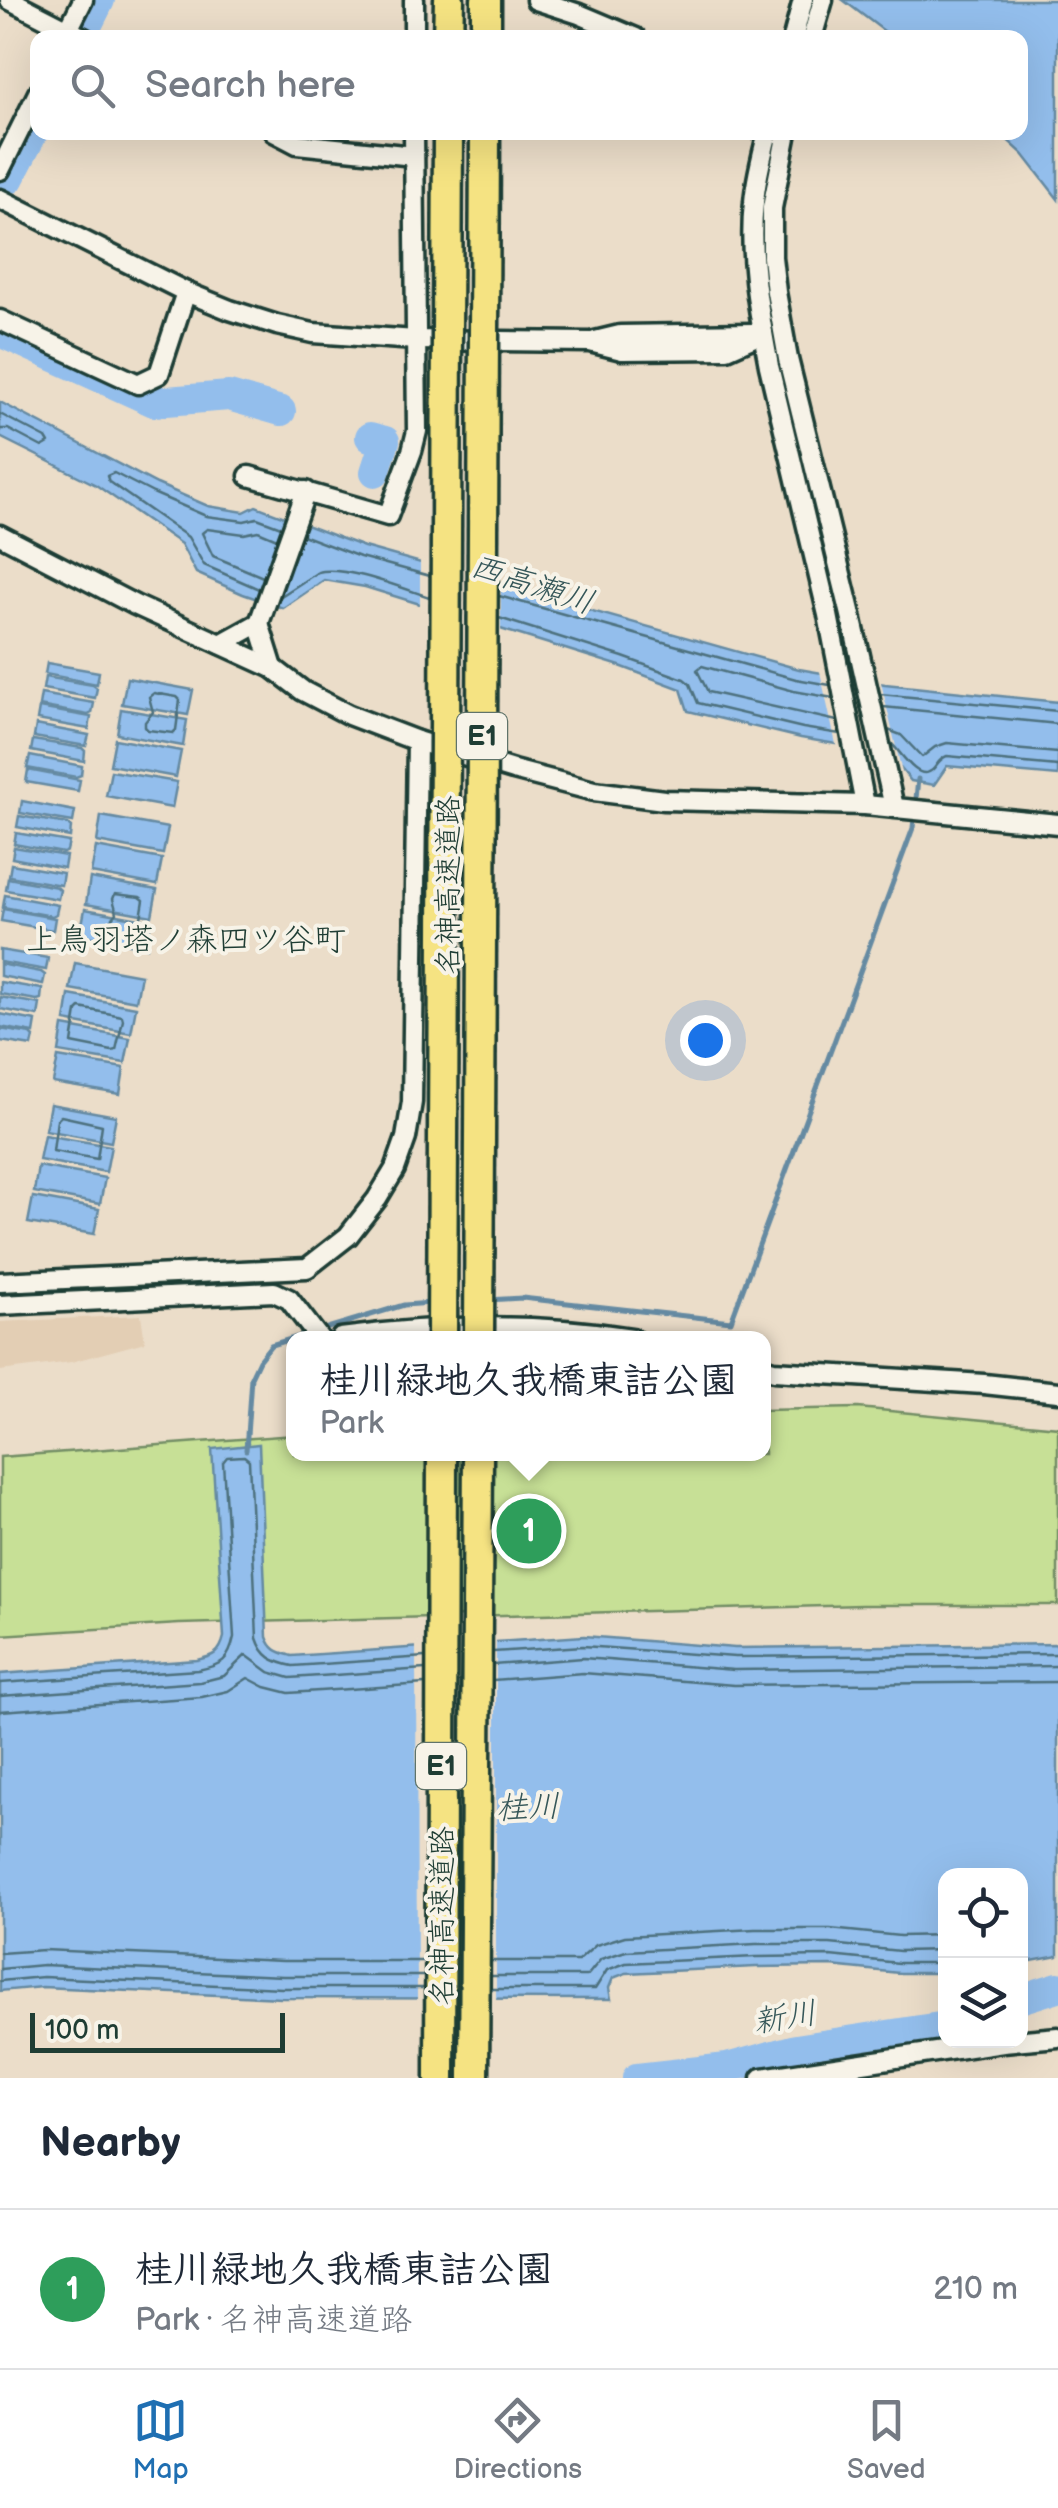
<!DOCTYPE html>
<meta charset="utf-8">
<style>
:root{--surface:#fff;--page:#f6f6f7;--text:#1f2937;--muted:#747a83;--line:#e0e1e3;--accent:#1f6fb2}
body{margin:0;font-family:"Balsamiq Sans","Klee One",sans-serif;background:var(--page);color:var(--text)}
.controls{position:absolute;right:30px;bottom:30px;display:grid;overflow:hidden;border-radius:20px;box-shadow:0 10px 40px #0002}
.controls button{width:90px;height:90px;display:grid;place-items:center;padding:0;border:0;border-bottom:2px solid var(--line);background:var(--surface);color:var(--text);font:50px sans-serif}
.scale{position:absolute;left:30px;bottom:25px;width:255px;box-sizing:border-box;padding-left:10px;border:5px solid #1f3d34;border-top:0;font-size:28px;line-height:35px;white-space:nowrap;color:#1f3d34;-webkit-text-stroke:8px #f7f3e8;paint-order:stroke}
.you{position:absolute;left:705px;top:1040px;width:35px;height:35px;margin:-25px;border:8px solid #fff;border-radius:50%;background:#1a73e8;box-shadow:0 0 0 15px #1a73e833}
.badge{display:grid;place-items:center;width:65px;height:65px;border-radius:50%;background:var(--accent);color:#fff;font-size:32px;font-weight:700}
.pin{position:absolute;translate:-50% -50%;border:5px solid #fff;box-shadow:0 2px 10px #0006}
.popup{position:absolute;left:286px;top:1331px;width:485px;height:130px;box-sizing:border-box;display:grid;place-content:center;border-radius:20px;background:var(--surface);filter:drop-shadow(0 2px 8px #0005);font-size:32px;white-space:nowrap;color:var(--muted)}
.popup b{font-size:38px;color:var(--text)}
.popup::after{content:'';position:absolute;left:50%;top:100%;margin-left:-20px;border:20px solid transparent;border-top-color:var(--surface)}
.list{margin:0;padding:0;list-style:none}
h2{display:flex;justify-content:space-between;align-items:center;height:130px;margin:0;padding:0 40px;font-size:42px}
h2 small{font-size:32px;font-weight:400;color:var(--muted)}
.list li{display:grid;grid-template-columns:65px 1fr auto;gap:30px;align-items:center;box-sizing:border-box;height:160px;padding:0 40px;border-top:2px solid var(--line)}
.list b{display:block;font-size:38px;white-space:nowrap}
.list p{margin:0;font-size:32px;white-space:nowrap;color:var(--muted)}
.list em{font-size:32px;font-style:normal;color:var(--muted)}
.icon{flex:none;width:55px;height:55px;fill:none;stroke:currentColor;stroke-width:2;stroke-linecap:round;stroke-linejoin:round}
.map{position:relative;flex:none;width:1058px;height:2078px;overflow:hidden}
.search{position:absolute;background:var(--surface);box-shadow:0 10px 40px #0002;left:30px;right:30px;top:30px;height:110px;display:flex;align-items:center;gap:25px;box-sizing:border-box;padding:0 35px;border-radius:20px;color:var(--muted);font-size:38px}
.sheet{height:290px;background:var(--surface)}
nav{display:flex;justify-content:space-around;align-items:center;box-sizing:border-box;height:140px;border-top:2px solid var(--line);background:var(--surface);font-size:28px;color:var(--muted)}
nav a{display:grid;justify-items:center;gap:5px}
nav .on{color:var(--accent)}
.map>svg:first-child{display:block}
.built{fill:#e3ceb4}
.green{fill:#c7e096;stroke:#738e65;stroke-width:2.5}
.water{fill:#93beec;stroke:#658aa2;stroke-width:2.5}
.pier{fill:#ebddc9}
.lines{fill:none;stroke-linecap:round;stroke-linejoin:round}
.shore{stroke:#4d717e;stroke-width:2.5}
.stream{stroke:#658aa2;stroke-width:5}
.river{stroke:#93beec;stroke-width:30}
.minor-casing{stroke:#1f3d34;stroke-width:25}
.highway-casing{stroke:#1f3d34;stroke-width:35}
.minor{stroke:#f7f3e8;stroke-width:18}
.highway{stroke:#f5e382;stroke-width:28}
.highway-bridge-casing{stroke:#1f3d34;stroke-width:35;stroke-linecap:butt}
.highway-bridge{stroke:#f5e382;stroke-width:28}
.labels{text-anchor:middle;dominant-baseline:central;stroke-width:8;stroke-linejoin:round;paint-order:stroke}
.shield{fill:#f7f3e8;stroke:#60746a;stroke-width:2.5}
.shield-label{font-size:28px;font-weight:bold;fill:#1f3d34}
.street-label{font-size:30px;fill:#1f3d34;stroke:#f7f3e8}
.water-label{font-size:32px;font-style:italic;fill:#365759;stroke:#f7f3e8}
.neighbourhood-label{font-size:32px;fill:#1f3d34;stroke:#f7f3e8}
</style>
<div class="map">
<svg width="1058" height="2078" viewBox="0 0 1058 2078">
<rect width="100%" height="100%" fill="#ebddc9"/>
<filter id="ink" filterUnits="userSpaceOnUse"><feTurbulence type="fractalNoise" baseFrequency=".01" numOctaves="2"/><feDisplacementMap in="SourceGraphic" scale="20" xChannelSelector="R" yChannelSelector="G"/><feConvolveMatrix kernelMatrix="1 2 1 2 8 2 1 2 1" color-interpolation-filters="sRGB"/></filter>
<g filter="url(#ink)">
<!-- built -->
<polygon class="built" points="141,1315 145,1342 71,1362 0,1371 0,1322"/>
<!-- green -->
<polygon class="green" points="858,1408 1058,1427 1058,1605 862,1605 179,1624 0,1635 0,1457 294,1435 294,1454 764,1454 764,1410"/>
<!-- water -->
<g class="water">
<polygon points="843,0 1058,0 1058,199 1023,154 1000,133 1020,132 1020,38 892,37"/>
<polygon points="0,402 157,484 208,506 244,512 256,506 364,547 799,669 885,684 1058,702 1058,776 947,766 934,785 911,781 888,753 801,738 688,711 681,689 620,666 365,587 324,580 283,608 243,594 196,573 181,544 96,485 0,437"/>
<polygon points="47,663 99,672 97,684 45,674"/>
<polygon points="45,677 93,685 97,688 95,698 43,689"/>
<polygon points="127,678 193,690 188,715 122,704"/>
<polygon points="41,694 94,703 92,713 88,715 39,706"/>
<polygon points="39,708 91,717 89,729 37,720"/>
<polygon points="121,709 187,720 183,746 117,734"/>
<polygon points="36,725 89,735 86,746 34,737"/>
<polygon points="115,739 181,751 176,777 110,765"/>
<polygon points="33,740 82,748 85,751 84,761 31,751"/>
<polygon points="30,756 82,766 81,775 76,777 27,768"/>
<polygon points="28,770 80,780 78,791 26,782"/>
<polygon points="111,771 177,782 172,808 106,796"/>
<polygon points="22,801 75,811 73,822 20,813"/>
<polygon points="19,816 68,824 71,827 70,837 17,827"/>
<polygon points="101,816 168,828 163,854 97,842"/>
<polygon points="16,833 69,842 67,851 63,853 14,844"/>
<polygon points="14,847 66,856 64,868 12,858"/>
<polygon points="96,847 162,859 157,885 91,873"/>
<polygon points="11,864 63,873 61,885 9,876"/>
<polygon points="8,878 57,887 60,890 58,899 6,890"/>
<polygon points="90,878 157,890 152,916 86,904"/>
<polygon points="5,895 58,905 56,914 52,916 3,907"/>
<polygon points="3,909 55,918 53,930 1,921"/>
<polygon points="85,909 151,921 147,947 80,935"/>
<polygon points="0,950 48,958 46,970 0,962"/>
<polygon points="75,963 141,975 136,1001 70,989"/>
<polygon points="0,964 41,972 45,975 43,984 0,976"/>
<polygon points="0,982 42,989 41,999 37,1000 0,994"/>
<polygon points="69,995 136,1007 131,1033 65,1021"/>
<polygon points="0,997 40,1004 38,1016 0,1009"/>
<polygon points="0,1014 36,1021 34,1033 0,1027"/>
<polygon points="63,1026 130,1038 125,1063 59,1052"/>
<polygon points="0,1029 31,1034 34,1037 32,1046 0,1041"/>
<polygon points="58,1057 124,1068 120,1094 53,1083"/>
<polygon points="50,1104 116,1116 111,1142 45,1130"/>
<polygon points="44,1135 111,1146 106,1172 39,1160"/>
<polygon points="38,1166 105,1178 100,1204 34,1192"/>
<polygon points="33,1197 99,1209 94,1234 28,1223"/>
<path d="M259 1444 267 1637C272 1651 279 1652 292 1656L584 1636 735 1648 1058 1644V1956L1021 1963 1020 1876H946L945 1973H899L831 1966 756 1967 626 1973 613 1978 609 1988 611 1999 282 1998 42 1987 0 1991V1674L197 1660C213 1656 220 1654 224 1637L212 1449Z"/>
</g>
<!-- pier -->
<g class="pier">
<polygon points="420,558 501,581 501,635 420,609"/>
<polygon points="819,667 880,678 904,781 885,757 837,749"/>
<polygon points="496,1637 496,2004 417,2003 416,1642"/>
</g>
<g class="lines">
<!-- shore -->
<g class="shore">
<polyline points="0,414 46,438 49,443 42,447 8,429 0,429"/>
<polyline points="302,535 360,557 430,576"/>
<polyline points="263,577 213,556 202,533 207,529 244,534 258,531 277,539"/>
<polyline points="259,589 204,565 188,537 109,482 107,476 114,473 153,493 206,516 244,521 257,518 281,527"/>
<path d="M281 596 318 572C344 565 402 588 429 597"/>
<polyline points="499,596 796,679 830,685"/>
<polyline points="499,618 623,657 684,679 690,684 698,703 803,728 840,734"/>
<polygon points="154,693 177,697 180,700 176,730 173,733 148,730 145,727 145,722 153,712 149,697"/>
<polyline points="880,694 1058,711"/>
<polyline points="833,698 794,691 702,666 697,670 708,692 837,721"/>
<polyline points="883,707 1058,724"/>
<polyline points="888,730 901,735 922,757 935,747 947,743 1058,753"/>
<path d="M891 743C900 751 916 779 929 772 937 769 936 760 947 756L1058 766"/>
<polygon points="115,894 140,897 144,900 139,930 137,934 109,928 109,923 117,913 113,899"/>
<polygon points="80,1008 122,1016 123,1020 116,1050 112,1051 72,1043 77,1011"/>
<polygon points="61,1116 102,1125 97,1159 53,1151 57,1120"/>
<polyline points="493,1652 583,1646 735,1657 1058,1654"/>
<polyline points="493,1665 583,1658 734,1670 1058,1666"/>
<polyline points="493,1680 583,1673 734,1685 1058,1682"/>
<path d="M0 1683 198 1670C222 1665 229 1661 234 1637L223 1462 227 1457 244 1456 249 1460 257 1638C263 1657 274 1662 293 1666L425 1657"/>
<polyline points="0,1696 200,1682 224,1676 246,1655 269,1672 290,1678 425,1669"/>
<polyline points="0,1711 202,1697 228,1691 248,1678 265,1687 289,1693 425,1684"/>
<polyline points="0,1953 44,1950 283,1961 424,1961"/>
<polyline points="491,1961 578,1961 596,1945 625,1936 755,1929 830,1929 900,1936 946,1935"/>
<polyline points="0,1969 43,1965 283,1976 424,1976"/>
<polyline points="491,1976 587,1976 601,1959 626,1951 756,1944 830,1944 900,1951 946,1950"/>
<polyline points="0,1981 43,1977 282,1988 424,1988"/>
<polyline points="491,1989 595,1989 607,1970 626,1963 756,1957 830,1956 899,1963 946,1963"/>
</g>
<!-- stream -->
<g class="stream">
<polyline points="488,1300 522,1298 731,1321 913,828 918,779"/>
<polyline points="246,1450 251,1377 259,1360 271,1345 404,1305 432,1303"/>
</g>
<!-- river -->
<g class="river">
<polyline points="81,38 100,0"/>
<polyline points="9,179 38,123"/>
<polyline points="0,332 154,402 229,396 281,411"/>
<polyline points="370,437 385,441 375,472"/>
<polyline points="1020,1999 1058,1987"/>
<polyline points="637,2078 727,2068 796,2049 946,2026"/>
</g>
<defs>
<g id="minor">
<polyline points="10,0 84,38"/>
<polyline points="536,0 579,14 636,38"/>
<polyline points="64,38 83,0"/>
<polyline points="414,38 414,0"/>
<polyline points="793,38 803,0"/>
<polyline points="812,38 823,0"/>
<polyline points="274,132 297,144 414,156"/>
<path d="M768 132C762 155 756 179 754 202 748 256 759 312 769 366L828 615 865 805"/>
<polyline points="787,132 772,208 772,257 776,292 788,359 850,611 894,807"/>
<polyline points="0,170 38,93"/>
<polyline points="0,199 186,292 230,310 277,325 313,333 416,340 590,342 622,350 727,349 763,333"/>
<polyline points="0,320 138,384 159,374 186,292"/>
<polyline points="595,341 620,335 753,333"/>
<polyline points="249,476 388,516 412,451 417,431 414,132"/>
<polyline points="0,535 135,605 273,668 303,691 349,715 417,741 513,770 594,791 664,800 865,805 1058,824"/>
<polyline points="259,623 306,491"/>
<polyline points="221,644 259,623 273,668"/>
<polyline points="0,1282 307,1268 348,1236 377,1199 395,1169 406,1138 412,1102 417,741"/>
<polyline points="0,1305 274,1292 289,1299 319,1338"/>
<path d="M341 1338C436 1325 537 1323 632 1338"/>
<polyline points="764,1368 774,1371 984,1384 1058,1392"/>
<polyline points="762,2078 1003,2042 1058,2037"/>
</g>
<g id="highway">
<polyline points="448,38 449,0"/>
<polyline points="486,38 486,0"/>
<polyline points="440,2078 442,1454"/>
<polyline points="474,2078 478,1454"/>
</g>
</defs>
<!-- minor casing -->
<use href="#minor" class="minor-casing"/>
<!-- highway casing -->
<use href="#highway" class="highway-casing"/>
<!-- minor -->
<use href="#minor" class="minor"/>
<!-- highway -->
<use href="#highway" class="highway"/>
<defs>
<g id="highway-bridge">
<polyline points="442,1338 448,132"/>
<polyline points="479,1338 485,132"/>
</g>
</defs>
<!-- highway-bridge casing -->
<use href="#highway-bridge" class="highway-bridge-casing"/>
<!-- highway-bridge -->
<use href="#highway-bridge" class="highway-bridge"/>
</g>
</g>
<g class="labels">
<!-- shield labels -->
<g class="shield">
<rect x="457" y="713" width="50" height="46" rx="8"/>
<rect x="416" y="1743" width="50" height="46" rx="8"/>
</g>
<g class="shield-label">
<text x="482" y="736">E1</text>
<text x="441" y="1766">E1</text>
</g>
<!-- street labels -->
<g class="street-label">
<text transform="translate(449 885) rotate(-90)">名神高速道路</text>
<text transform="translate(443 1916) rotate(-90)">名神高速道路</text>
</g>
<!-- water labels -->
<g class="water-label">
<text transform="translate(532 585) rotate(18)">西高瀬川</text>
<text transform="translate(528 1808) rotate(-2)">桂川</text>
<text transform="translate(785 2018) rotate(-9)">新川</text>
</g>
<!-- neighbourhood labels -->
<g class="neighbourhood-label">
<text x="186" y="940">上鳥羽塔ノ森四ツ谷町</text>
</g>
</g>
</svg>
<div class="controls">
<button><svg class="icon" aria-label="locate" viewBox="0 0 24 24"><circle cx="12" cy="12" r="6"/><path d="M12 2v4M12 18v4M2 12h4M18 12h4"/></svg></button>
<button><svg class="icon" aria-label="layers" viewBox="0 0 24 24"><path d="M12 4l9 5-9 5-9-5zM3 14l9 5 9-5"/></svg></button>
</div>
<div class="scale">100 m</div>
<div class="you"></div>
<div class="pin badge" style="left:529px;top:1531px;background:#2e9e5b">1</div>
<div class="popup"><b>桂川緑地久我橋東詰公園</b>Park</div>
<div class="search"><svg class="icon" aria-label="search" viewBox="0 0 24 24"><circle cx="10" cy="10" r="6"/><path d="M15 15l6 6"/></svg>Search here</div>
</div>
<section class="sheet">
<h2>Nearby<small></small></h2>
<ul class="list">
<li><span class="badge" style="background:#2e9e5b">1</span><div><b>桂川緑地久我橋東詰公園</b><p>Park · 名神高速道路</p></div><em>210 m</em></li>
</ul>
</section>
<nav>
<a class="on"><svg class="icon" aria-label="map" viewBox="0 0 24 24"><path d="M3 6l6-2 6 2 6-2v14l-6 2-6-2-6 2zM9 4v14M15 6v14"/></svg>Map</a>
<a><svg class="icon" aria-label="directions" viewBox="0 0 24 24"><path d="M12 3l9 9-9 9-9-9zM9 14v-3h6M13 9l2 2-2 2"/></svg>Directions</a>
<a><svg class="icon" aria-label="saved" viewBox="0 0 24 24"><path d="M7 4h10v16l-5-4-5 4z"/></svg>Saved</a>
</nav>
